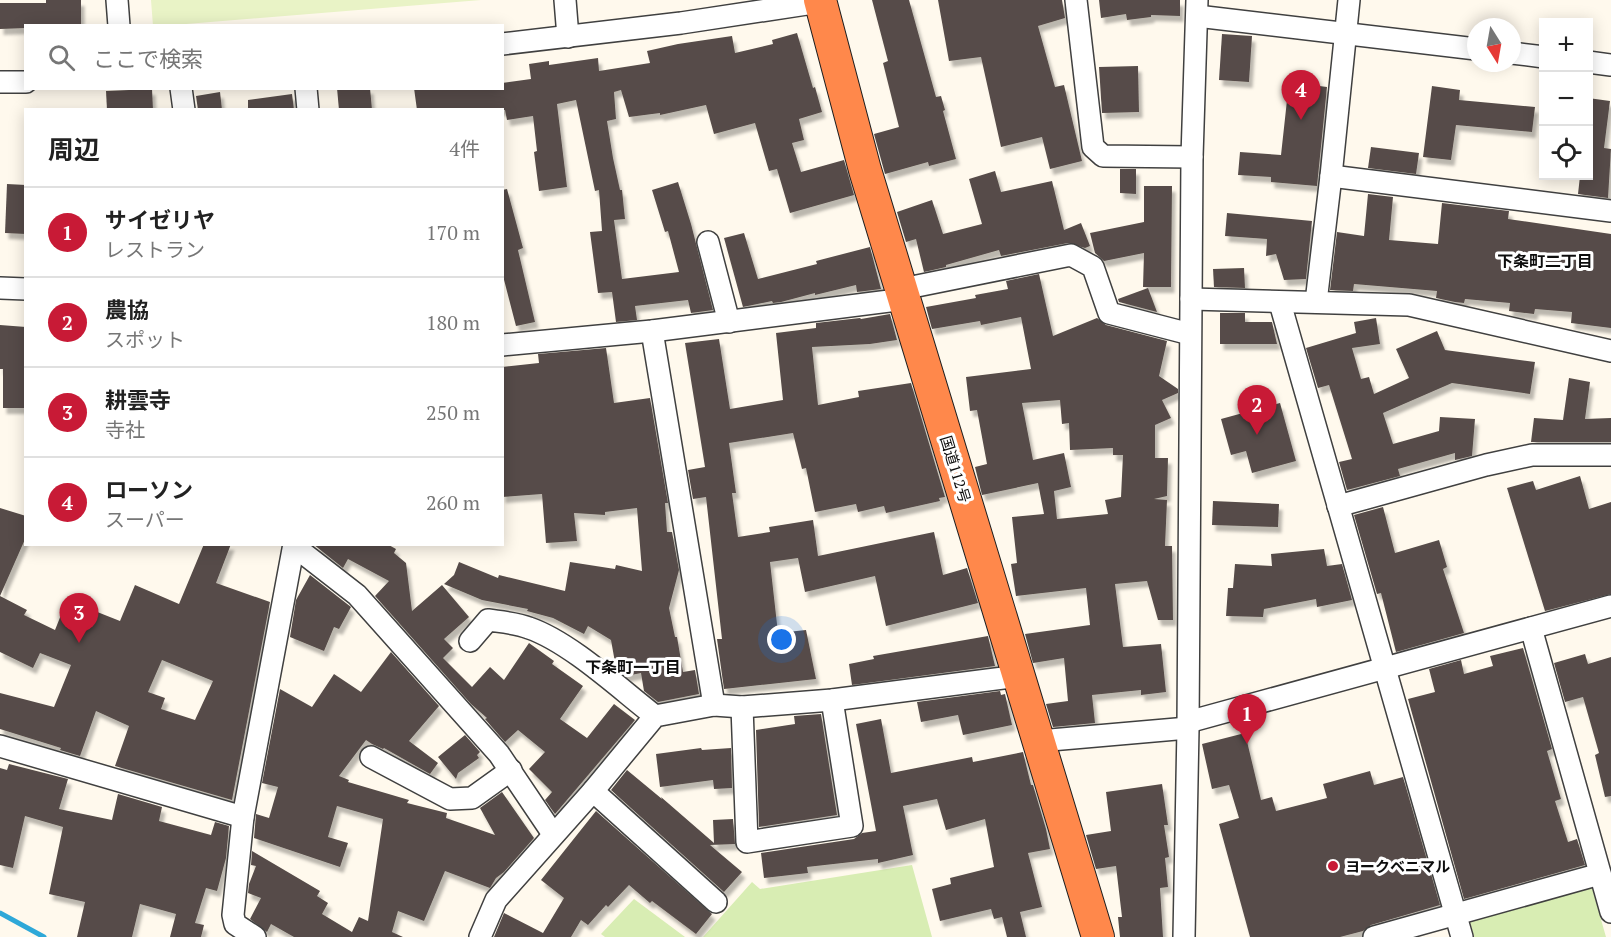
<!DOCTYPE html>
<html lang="ja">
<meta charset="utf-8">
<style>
:root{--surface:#fff;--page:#f6f6f6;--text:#222;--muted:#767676;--line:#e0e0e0;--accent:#c81a36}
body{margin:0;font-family:"PT Serif","Noto Sans JP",serif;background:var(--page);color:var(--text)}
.controls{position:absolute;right:18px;top:18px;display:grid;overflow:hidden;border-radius:0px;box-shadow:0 3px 15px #0003}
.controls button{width:54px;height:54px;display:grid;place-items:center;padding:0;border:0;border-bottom:2px solid var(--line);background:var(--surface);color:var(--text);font:30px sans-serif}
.compass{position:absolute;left:1467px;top:18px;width:54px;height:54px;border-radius:50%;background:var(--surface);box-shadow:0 3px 15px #0003;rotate:169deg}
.you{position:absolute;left:782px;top:640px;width:21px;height:21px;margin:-15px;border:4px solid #fff;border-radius:50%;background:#1a73e8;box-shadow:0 0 0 9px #1a73e833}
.badge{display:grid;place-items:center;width:39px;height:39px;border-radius:50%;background:var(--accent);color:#fff;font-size:20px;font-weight:700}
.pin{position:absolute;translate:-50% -50px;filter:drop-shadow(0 2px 3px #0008)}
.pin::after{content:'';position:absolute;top:32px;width:21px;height:18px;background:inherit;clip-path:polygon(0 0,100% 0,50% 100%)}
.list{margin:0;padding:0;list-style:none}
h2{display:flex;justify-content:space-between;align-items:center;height:78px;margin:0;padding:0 24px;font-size:26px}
h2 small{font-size:20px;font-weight:400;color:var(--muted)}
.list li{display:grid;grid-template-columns:39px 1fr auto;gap:18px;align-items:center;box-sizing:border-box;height:90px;padding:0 24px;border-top:2px solid var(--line)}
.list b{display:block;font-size:22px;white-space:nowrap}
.list p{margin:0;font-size:20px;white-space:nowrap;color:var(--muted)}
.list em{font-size:20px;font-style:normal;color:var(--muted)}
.icon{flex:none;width:33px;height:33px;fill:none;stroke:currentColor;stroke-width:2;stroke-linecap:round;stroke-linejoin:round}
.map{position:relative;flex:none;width:1611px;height:937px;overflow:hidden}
.search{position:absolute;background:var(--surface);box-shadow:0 3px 15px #0003;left:24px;top:24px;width:480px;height:66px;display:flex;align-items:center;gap:15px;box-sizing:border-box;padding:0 21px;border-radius:0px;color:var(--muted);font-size:22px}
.panel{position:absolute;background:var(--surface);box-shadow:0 3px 15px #0003;left:24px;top:108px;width:480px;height:438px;border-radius:0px}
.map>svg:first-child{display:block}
.green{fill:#d8edb3}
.pitch{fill:#e9f3c6}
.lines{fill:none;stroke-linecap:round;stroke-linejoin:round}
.stream{stroke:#2ea8d8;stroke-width:5}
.building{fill:#564c48;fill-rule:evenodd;filter:url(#shadow)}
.minor-casing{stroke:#404040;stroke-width:24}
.highway-casing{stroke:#1e1e1e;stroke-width:34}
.minor{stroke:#fff;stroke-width:21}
.highway{stroke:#ff884b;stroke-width:32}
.poi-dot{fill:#c81a36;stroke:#fff;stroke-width:2}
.labels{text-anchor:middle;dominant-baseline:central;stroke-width:6;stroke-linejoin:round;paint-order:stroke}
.street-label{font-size:15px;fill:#0d0d0d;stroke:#fff}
.poi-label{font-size:15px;font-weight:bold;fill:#0d0d0d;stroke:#fff;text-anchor:start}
.neighbourhood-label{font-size:16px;font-weight:bold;fill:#0d0d0d;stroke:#fff}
</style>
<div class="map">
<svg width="1611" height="937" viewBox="0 0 1611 937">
<defs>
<filter id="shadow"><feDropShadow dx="3.5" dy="6" stdDeviation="1.5" flood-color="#0004"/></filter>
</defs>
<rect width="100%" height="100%" fill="#fff9ed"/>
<!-- green -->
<g class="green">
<polygon points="912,865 932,937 703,937 752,882 760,889"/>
<polygon points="1592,888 1606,937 1474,937 1470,922"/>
<polygon points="634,899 685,937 605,937 601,934"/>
</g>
<!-- pitch -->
<polygon class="pitch" points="151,0 481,0 174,25 153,26"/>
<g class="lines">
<!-- stream -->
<polyline class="stream" points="0,913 44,937"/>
</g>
<!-- building -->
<g class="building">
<polygon points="46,0 81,0 81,26 26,26 26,28 0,29 0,3 46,3"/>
<polygon points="872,0 909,0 936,97 941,96 945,110 943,111 956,159 929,166 928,162 885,174 874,134 899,127 883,63 888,61"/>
<polygon points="938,0 1062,0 1065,18 1038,26 1055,87 1064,85 1082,161 1050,169 1042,137 1001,147 981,57 949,61"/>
<polygon points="1099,0 1180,0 1180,16 1151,15 1151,17 1127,20 1126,14 1101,18"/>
<polygon points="797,33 813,88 815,87 822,112 799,119 804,140 792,143 801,172 844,160 854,195 790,213 777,169 769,171 755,123 714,134 706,105 660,115 660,113 629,117 621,90 614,92 616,119 607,121 613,158 620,190 622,190 625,219 614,220 622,279 679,272 668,231 665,232 652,190 678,182 691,224 713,310 691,313 688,300 635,306 637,320 616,322 612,292 598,293 590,232 602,231 599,190 595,191 576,100 557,104 567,187 539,191 534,152 537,151 533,116 507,120 505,110 417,110 414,88 502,88 502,83 531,79 529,64 549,61 549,65 598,58 599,71 650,63 647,51 678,44 732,36 735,53 773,44 772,40"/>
<polygon points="1222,34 1252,36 1249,82 1219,80"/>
<polygon points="1138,66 1139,112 1102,113 1099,67"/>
<polygon points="1289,82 1327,87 1317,186 1271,182 1271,177 1238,175 1240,152 1281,155"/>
<polygon points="1432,86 1460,90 1459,100 1535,107 1532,132 1456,125 1451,160 1423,157"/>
<polygon points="337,88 370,88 372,110 339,110"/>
<polygon points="152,89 153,110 107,110 106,91"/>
<polygon points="220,92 222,110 198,110 196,96"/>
<polygon points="292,94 294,110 248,110 248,100"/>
<polygon points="1588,98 1610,101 1604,148 1611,149 1608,198 1578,194 1580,176 1588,176"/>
<polygon points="1371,147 1419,153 1416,174 1368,168"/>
<polygon points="1120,169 1136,169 1136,194 1120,193"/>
<polygon points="995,171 1001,192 1052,181 1064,230 1081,223 1090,246 1085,248 1068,243 1001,256 999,250 946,265 946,267 924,272 916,239 906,242 897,212 932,200 943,234 982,224 969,179"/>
<polygon points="7,184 26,185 26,234 5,233"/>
<polygon points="1144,186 1172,186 1171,287 1143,287 1144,253 1104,261 1095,253 1090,233 1144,222"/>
<polygon points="507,189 523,248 518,250 535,322 516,326 502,272 502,190"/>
<polygon points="1368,194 1393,197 1389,240 1438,244 1442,203 1509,211 1508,219 1611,234 1611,328 1571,323 1572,312 1535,309 1534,314 1509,311 1510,303 1465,299 1464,303 1455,302 1436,298 1437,291 1354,284 1353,291 1330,290 1337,232 1364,236"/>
<polygon points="1227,213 1312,221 1306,279 1284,280 1276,254 1266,256 1267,239 1225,236"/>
<polygon points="744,233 758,279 817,264 816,261 870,247 881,289 857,292 856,285 815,295 815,293 781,302 773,303 772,301 743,307 724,238"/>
<polygon points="1244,268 1245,288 1214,287 1213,269"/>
<path d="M1039 274 1053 336 1097 318 1106 325 1167 341 1159 376 1178 389V393L1162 400 1171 418 1155 425V458H1168L1167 496 1154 499 1167 500 1165 546H1172L1173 620H1158L1147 581 1115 584 1123 647 1161 644 1166 692 1141 695V690L1092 695 1095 723 1053 727 1046 704 1068 701 1064 658 1033 663 1025 634 1090 625 1086 588 1016 596 1011 564 1017 563 1012 517 1044 514 1038 483 982 495 975 467 987 464 977 410 970 411 966 377 1031 369 1021 317 981 325 980 321 932 329 926 307 976 298 975 295 1008 289 1006 281ZM1060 400 1062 424 1069 423 1070 450 1113 448V455H1123L1121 497 1105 500 1108 514 1057 519 1054 491 1071 487 1064 453 1033 460 1022 403Z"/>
<polygon points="1148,288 1157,312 1119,302 1118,299"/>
<polygon points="1220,313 1245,313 1245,322 1272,322 1277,344 1220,344"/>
<polygon points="890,314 897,340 870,344 812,347 818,405 859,397 858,391 911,383 945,497 939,498 940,501 886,513 884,506 858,512 856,504 815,512 806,468 802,469 793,433 729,443 736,493 732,493 738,537 770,532 769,527 813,520 818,556 934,532 943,575 967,568 978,603 886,626 875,576 805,592 798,558 770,562 778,633 806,630 816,679 724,689 717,639 722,639 706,497 693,499 688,470 705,467 685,343 719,339 730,409 783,400 776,333 816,328 816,323 860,318 861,319"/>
<polygon points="1376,318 1380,344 1352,348 1361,379 1369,377 1374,394 1409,378 1396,349 1437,331 1445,350 1535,362 1530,394 1452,383 1383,413 1393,444 1439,431 1440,417 1475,419 1472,456 1455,460 1455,453 1398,469 1400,476 1347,490 1339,462 1352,459 1329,385 1318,388 1306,348 1356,333 1354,322"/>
<polygon points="0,325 26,327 26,408 3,408 3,369 0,369"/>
<polygon points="606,348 614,403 650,398 668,503 665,503 667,532 672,532 679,570 669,608 675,637 677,637 683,672 695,670 699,694 658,702 644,691 641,673 626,676 616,668 611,640 588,626 584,634 553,618 527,611 528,609 482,600 444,584 454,575 459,562 498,578 499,575 565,591 570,562 615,569 616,565 642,571 637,508 605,512 605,515 574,513 577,541 546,543 542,494 502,497 502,367 539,363 538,354"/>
<polygon points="1569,378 1590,382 1585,419 1611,418 1611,442 1531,442 1534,418 1563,420"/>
<polygon points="1280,403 1296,461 1252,473 1246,451 1231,455 1221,419"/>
<polygon points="1580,476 1589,509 1611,502 1611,594 1545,611 1507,488 1533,481 1536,490"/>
<polygon points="1213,501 1279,504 1278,527 1212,525"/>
<polygon points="1383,507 1395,553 1439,540 1447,567 1443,569 1464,633 1396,652 1381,593 1377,594 1354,515"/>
<path d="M0 508 26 516V537L0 596 27 610 24 615 55 630 67 600 120 621 135 585 179 604 204 544H231L216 583 270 602 232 800 115 766 129 726 96 711 80 756 60 750 61 748 0 729V693L54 707 71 665 40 653 33 668 0 652ZM162 660 213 681 195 720 161 709 165 698 148 692Z"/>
<polygon points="313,544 387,544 396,549 394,553 406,563 412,611 442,585 469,617 444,639 453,648 443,658 472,687 490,667 504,680 529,643 554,661 552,664 583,686 560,719 587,738 614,704 635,720 555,814 545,800 552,792 529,769 545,752 518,730 505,742 485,719 487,718 471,704 375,596 389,581 348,559 343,568"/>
<polygon points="1324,549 1327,566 1342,564 1352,600 1317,607 1316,599 1264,609 1263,617 1226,616 1228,588 1233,588 1235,564 1272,566 1271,554"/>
<polygon points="310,575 351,607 339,629 334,627 324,651 290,637 296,600"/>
<polygon points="988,636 995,666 852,685 849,664 874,659 873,656"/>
<polygon points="1523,648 1552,749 1547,751 1561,799 1555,801 1568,842 1577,839 1585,865 1464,899 1408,699 1435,692 1429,669 1461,660 1464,674 1493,666 1490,656"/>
<polygon points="391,652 439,706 409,741 438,763 430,774 384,748 383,749 372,744 366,740 339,776 349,780 348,782 409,800 407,803 447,813 446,818 495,835 480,808 502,792 534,838 504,872 496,878 490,888 445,871 424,921 398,911 392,932 403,937 294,937 271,924 267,932 250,919 261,898 248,893 249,884 256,866 251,865 252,851 320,891 317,896 328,903 322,914 352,932 359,917 368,921 383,819 337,806 328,837 348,843 340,867 254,838 256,814 269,818 278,787 262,783 280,689 312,707 334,674 361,692"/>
<polygon points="1585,654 1588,664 1611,657 1611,796 1605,797 1595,755 1599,753 1583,697 1565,702 1554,663"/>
<polygon points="1000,691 1001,695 1005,694 1012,725 963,735 958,715 921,722 917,702"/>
<polygon points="821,714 837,815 759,827 756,730 795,724 794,716"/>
<polygon points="881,719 891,773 972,757 973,762 1023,752 1031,785 1033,785 1046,829 1050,849 1028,853 1042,907 1020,912 1026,937 1007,937 1002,917 994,919 991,909 940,921 932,889 951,884 950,878 994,867 985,819 946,830 937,799 903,806 913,855 878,863 878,859 807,867 808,873 764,878 761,853 854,839 862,833 876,831 856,724"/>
<polygon points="1245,733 1261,800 1272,797 1276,811 1327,798 1323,784 1370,771 1374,785 1403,777 1440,905 1371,925 1363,931 1340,937 1250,937 1219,824 1239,818 1229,785 1212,789 1202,744"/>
<polygon points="465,735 480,752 477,755 479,758 458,773 456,779 438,757"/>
<polygon points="701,748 702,750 731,748 732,788 714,789 713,780 660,787 656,754"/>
<polygon points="9,764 68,779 59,809 112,820 118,794 162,807 159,821 211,835 215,822 229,826 226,858 217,891 206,888 195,923 204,925 201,937 170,937 176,914 140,904 132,937 77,937 85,902 49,894 63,827 25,816 13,868 0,865 0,768 7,770"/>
<polygon points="627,770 662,799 661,797 714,843 713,820 733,819 735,844 710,845 742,872 724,892 611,790"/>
<polygon points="1162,784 1168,825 1164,825 1169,857 1165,858 1168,887 1160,888 1163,937 1120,937 1118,917 1122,917 1116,866 1096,869 1086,835 1111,831 1106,792"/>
<polygon points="596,811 712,914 696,934 652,901 650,903 629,885 608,907 606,905 588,925 581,920 571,937 494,937 504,913 543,933 564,898 541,880"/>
</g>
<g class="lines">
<defs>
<g id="minor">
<polyline points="117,0 119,26"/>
<polyline points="565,0 568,37"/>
<polyline points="1076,0 1093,147 1103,156 1192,157"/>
<polyline points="1197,16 1476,49"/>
<polyline points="502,44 681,23 820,2"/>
<polyline points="1512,53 1544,57"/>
<polyline points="1588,62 1611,65"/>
<polyline points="0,82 26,82"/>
<polyline points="181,88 184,110"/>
<polyline points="306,88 308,110"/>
<polyline points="1331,176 1611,211"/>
<polyline points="708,242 729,322"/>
<polyline points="0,288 26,289"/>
<polyline points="902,289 1071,255 1093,267 1109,313 1190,334"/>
<polyline points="1191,299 1409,305 1611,351"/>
<polyline points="1316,302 1331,176 1349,0"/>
<polyline points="1280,303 1462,937"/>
<polyline points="652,331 714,705"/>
<polyline points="502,345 652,331 905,299"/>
<polyline points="1338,506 1486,465 1532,455 1611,455"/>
<polyline points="294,546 357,595 499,754 553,834"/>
<polyline points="1531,628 1611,912"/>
<path d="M470 641 488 620C502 622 517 623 529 628 570 642 620 689 655 716"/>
<polyline points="742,707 747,842 852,826 832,700"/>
<polyline points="1188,722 1611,606"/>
<polyline points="1039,741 1188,728"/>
<polyline points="0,746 243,817"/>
<polyline points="371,757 450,799 472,798 511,770"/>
<polyline points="593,791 716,902"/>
<polyline points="255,937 235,924 233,915 243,817 294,544"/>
<polyline points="480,937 496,900 593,791 655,716 714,705 742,707 832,700 1019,676"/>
<polyline points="1184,937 1188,728 1192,157 1197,0"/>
<polyline points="1374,937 1600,874"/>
</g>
<polyline id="highway" points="820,0 865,170 1098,937"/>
</defs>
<!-- minor casing -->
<use href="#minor" class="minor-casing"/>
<!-- highway casing -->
<use href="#highway" class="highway-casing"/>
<!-- minor -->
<use href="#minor" class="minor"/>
<!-- highway -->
<use href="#highway" class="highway"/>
</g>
<!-- markers -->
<circle class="poi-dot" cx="1333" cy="866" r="6"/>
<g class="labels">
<!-- street labels -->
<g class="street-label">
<text transform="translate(956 469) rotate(73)">国道112号</text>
</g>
<!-- poi labels -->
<g class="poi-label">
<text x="1345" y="866">ヨークベニマル</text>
</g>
<!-- neighbourhood labels -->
<g class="neighbourhood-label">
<text x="1545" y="261">下条町二丁目</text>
<text x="633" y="667">下条町一丁目</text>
</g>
</g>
</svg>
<div class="controls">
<button>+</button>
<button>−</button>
<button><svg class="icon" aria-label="locate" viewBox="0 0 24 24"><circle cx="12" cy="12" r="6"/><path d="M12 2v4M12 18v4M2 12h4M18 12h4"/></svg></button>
</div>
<svg class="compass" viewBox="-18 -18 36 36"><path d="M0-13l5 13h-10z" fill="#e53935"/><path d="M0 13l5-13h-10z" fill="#767676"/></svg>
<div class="you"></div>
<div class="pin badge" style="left:1247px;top:744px">1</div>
<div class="pin badge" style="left:1257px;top:435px">2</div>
<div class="pin badge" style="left:79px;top:643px">3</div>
<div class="pin badge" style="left:1301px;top:120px">4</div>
<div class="search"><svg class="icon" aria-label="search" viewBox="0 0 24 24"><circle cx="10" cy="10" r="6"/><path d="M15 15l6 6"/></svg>ここで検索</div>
<section class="panel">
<h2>周辺<small>4件</small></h2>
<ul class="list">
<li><span class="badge">1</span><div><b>サイゼリヤ</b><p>レストラン</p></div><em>170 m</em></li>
<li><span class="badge">2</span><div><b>農協</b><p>スポット</p></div><em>180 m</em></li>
<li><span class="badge">3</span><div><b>耕雲寺</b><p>寺社</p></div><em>250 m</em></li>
<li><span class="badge">4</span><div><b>ローソン</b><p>スーパー</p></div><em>260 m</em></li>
</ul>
</section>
</div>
